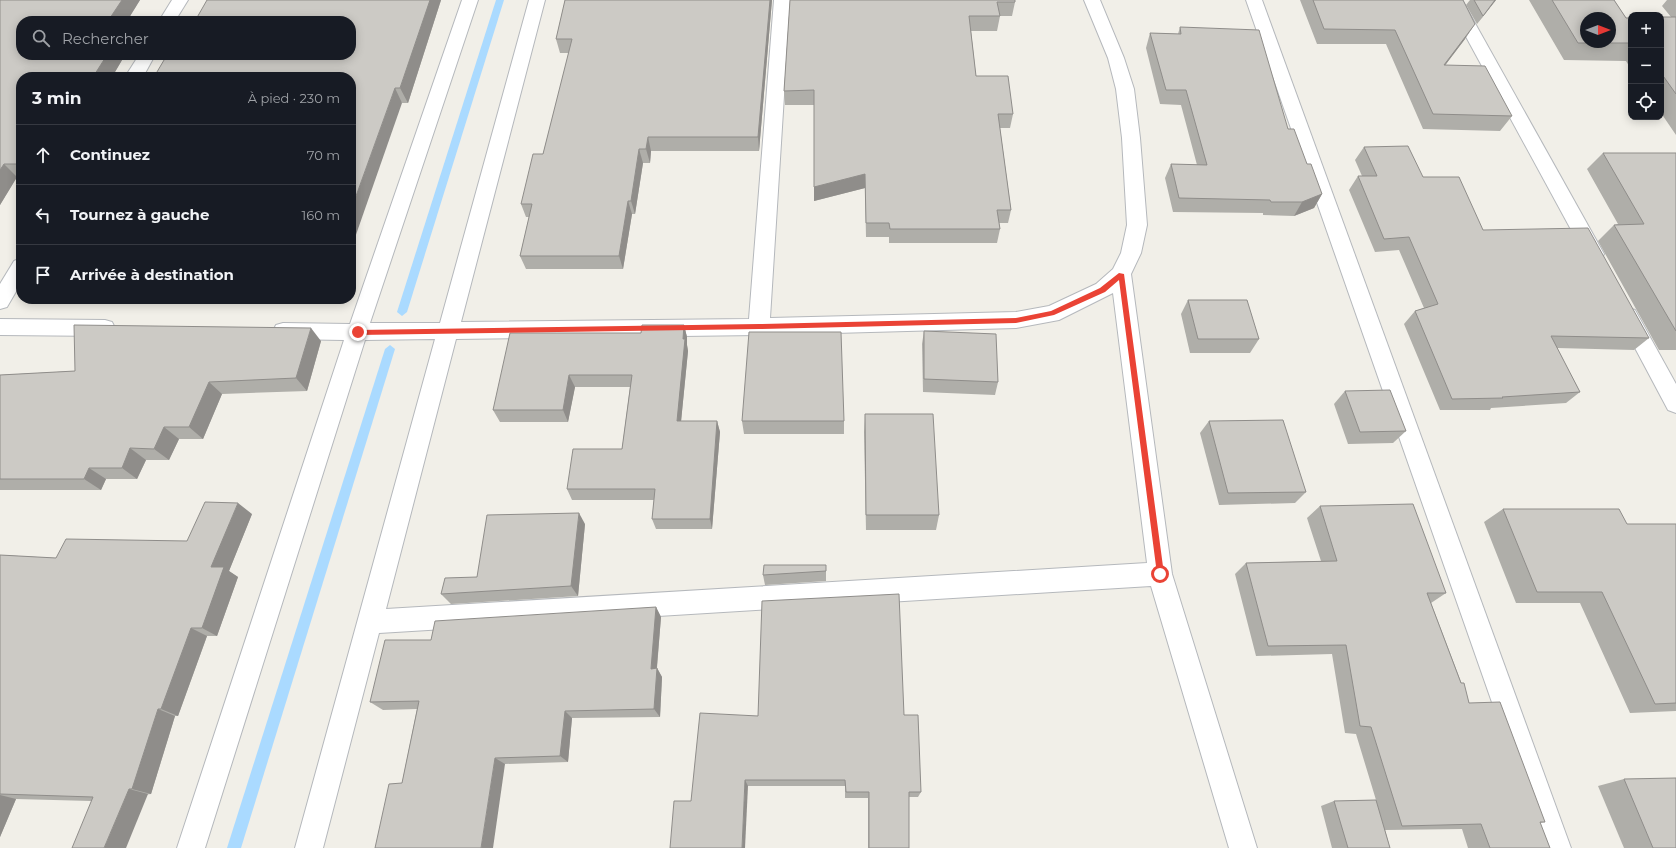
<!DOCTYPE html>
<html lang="fr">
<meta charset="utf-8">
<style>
:root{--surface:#171b24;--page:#20242c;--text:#f1f3f6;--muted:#9ea1a6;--line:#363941}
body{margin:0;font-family:Montserrat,sans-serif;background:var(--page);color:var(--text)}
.controls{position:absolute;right:12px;top:12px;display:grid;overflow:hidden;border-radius:8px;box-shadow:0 2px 10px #0003}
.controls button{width:36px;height:36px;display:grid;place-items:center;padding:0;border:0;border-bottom:1px solid var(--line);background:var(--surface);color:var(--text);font:20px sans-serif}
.compass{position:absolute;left:1580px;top:12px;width:36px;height:36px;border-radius:50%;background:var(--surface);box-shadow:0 2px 10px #0003;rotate:90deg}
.stop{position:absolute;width:12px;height:12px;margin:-9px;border:3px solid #ea4335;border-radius:50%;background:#fff}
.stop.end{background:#ea4335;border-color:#fff;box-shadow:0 1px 4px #0008}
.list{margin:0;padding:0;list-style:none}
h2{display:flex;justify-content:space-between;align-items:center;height:52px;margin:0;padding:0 16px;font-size:17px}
h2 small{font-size:13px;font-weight:400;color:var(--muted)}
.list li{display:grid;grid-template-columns:26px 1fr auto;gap:12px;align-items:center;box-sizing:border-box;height:60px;padding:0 16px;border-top:1px solid var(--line)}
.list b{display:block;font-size:15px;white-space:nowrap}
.list em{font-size:13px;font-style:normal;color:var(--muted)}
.icon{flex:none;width:22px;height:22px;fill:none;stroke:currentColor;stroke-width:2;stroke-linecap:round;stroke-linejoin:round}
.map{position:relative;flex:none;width:1676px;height:848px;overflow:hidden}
.search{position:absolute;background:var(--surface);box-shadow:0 2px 10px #0003;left:16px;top:16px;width:340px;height:44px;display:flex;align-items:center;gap:10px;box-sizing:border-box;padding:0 14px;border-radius:16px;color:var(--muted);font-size:15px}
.panel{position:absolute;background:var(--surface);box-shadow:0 2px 10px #0003;left:16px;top:72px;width:340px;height:232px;border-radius:16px}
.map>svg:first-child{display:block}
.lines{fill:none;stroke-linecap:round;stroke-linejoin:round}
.stream{fill:#aadaff;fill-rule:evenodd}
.minor-casing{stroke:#b5b8bc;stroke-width:2}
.minor{fill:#fff;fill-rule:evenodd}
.wall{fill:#afaea9}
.shaded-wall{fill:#8f8d8a}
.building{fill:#cccac5;stroke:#8f8d8a;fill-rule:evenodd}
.route{fill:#ea4335}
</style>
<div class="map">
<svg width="1676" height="848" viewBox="0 0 1676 848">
<rect width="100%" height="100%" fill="#f1efe8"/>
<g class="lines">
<!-- stream -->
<g class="stream">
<polygon points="496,0 504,0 407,312 402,316 397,312"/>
<polygon points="390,345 395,349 241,848 227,848 385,349"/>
</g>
<defs>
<g id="minor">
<polygon points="172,0 188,0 175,21 159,21"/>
<path d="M462 0H478L370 323H440L529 0H545L461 322 749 319 774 0H790L770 318 1016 312 1049 306 1096 284 1113 269 1121 253 1127 225 1122 138 1116 89 1108 58 1084 0H1100L1124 58 1134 89 1140 138 1147 225 1141 253 1131 274 1172 574 1257 848H1229L1151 586 379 633 323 848H295L435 339 365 340 205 848H177L344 340 283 339 276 337 273 331 276 325 283 323 350 324ZM1113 293 1147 563 386 609 456 339 759 335 1016 328 1059 320Z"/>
<polygon points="1246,0 1262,0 1571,848 1543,848"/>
<polygon points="1446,0 1462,0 1604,254 1601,259 1594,261 1587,259"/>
<polygon points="139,55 155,55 143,77 125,77"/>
<polygon points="21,258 21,283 7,307 0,309 0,284 14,261"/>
<polygon points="1628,308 1635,310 1676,384 1676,413 1668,410 1618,316 1621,310"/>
<polygon points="0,319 105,320 112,322 115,328 112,334 105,336 0,335"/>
</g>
</defs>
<!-- minor casing -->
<use href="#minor" class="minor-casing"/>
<!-- minor -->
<use href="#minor" class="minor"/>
</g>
<!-- wall -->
<g class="wall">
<polygon points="0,0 140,0 127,21 21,21 21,55 125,55 112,77 21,77 21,177 17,177 0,205"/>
<polygon points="207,0 441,0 408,103 402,103 351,55"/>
<polygon points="565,0 772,0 759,151 651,151 650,163 643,163 635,214 632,214 623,269 526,269 520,256 529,217 526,217 521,204 543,154 569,53 560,53 556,39"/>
<polygon points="790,0 1015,2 1012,16 1000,16 997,31 971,31 976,76 1013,114 1010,128 1000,128 1011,210 1008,223 999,223 1000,229 997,243 889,243 889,237 866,237 865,188 814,201 814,105 785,105 784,91"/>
<polygon points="1300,0 1463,0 1465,39 1445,65 1512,116 1500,131 1423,129 1386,44 1317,44"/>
<polygon points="1470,0 1496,0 1477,24 1466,5"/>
<polygon points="1529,0 1614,0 1626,18 1631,18 1631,69 1626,61 1564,60"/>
<polygon points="1667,0 1676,0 1676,135 1661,113 1661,17 1671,17 1662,6"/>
<polygon points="1180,27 1288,129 1322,194 1314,208 1294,216 1263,215 1263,213 1173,212 1165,178 1171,164 1197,165 1181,105 1160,104 1146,48 1150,33 1178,34"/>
<polygon points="1364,147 1423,177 1483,230 1649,338 1634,350 1557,348 1580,392 1566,403 1491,408 1490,410 1440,410 1404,324 1415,311 1424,308 1399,250 1375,252 1349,190 1358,176 1362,176 1355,160"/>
<polygon points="1603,153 1676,153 1676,350 1659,350 1598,241 1614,225 1618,224 1587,169"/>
<polygon points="1188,300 1259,339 1250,353 1190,353 1181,314"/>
<polygon points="684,325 687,337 687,345 688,351 681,421 717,421 720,432 712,529 656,529 652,519 654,500 572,500 567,489 622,449 630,387 575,387 568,422 500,422 493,410 641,333"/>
<polygon points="924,331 998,382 995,395 923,392 922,344"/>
<polygon points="321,341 307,391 222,394 203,439 179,439 169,460 146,460 137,479 106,479 101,490 0,490 0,375 75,371"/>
<polygon points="1345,391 1406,431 1393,443 1348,444 1334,404"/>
<polygon points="865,414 939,515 936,530 866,530 864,432"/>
<polygon points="742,421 844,421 844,434 744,434"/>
<polygon points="1209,421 1306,492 1295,503 1219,505 1200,433"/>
<polygon points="1320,506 1446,593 1431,603 1469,703 1545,822 1540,823 1550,848 1468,848 1462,829 1385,830 1390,848 1332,848 1321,806 1334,801 1376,800 1356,734 1345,733 1332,654 1256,656 1235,574 1246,563 1321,561 1307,518"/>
<polygon points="1503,509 1627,524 1676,524 1676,711 1630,713 1580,603 1516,603 1484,522"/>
<polygon points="252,514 229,571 238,577 217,636 207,636 178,716 175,716 151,794 91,801 16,799 0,837 0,555 56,558 187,541"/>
<polygon points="585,524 578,596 451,604 441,594 477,577"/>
<polygon points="826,565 826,581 765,585 763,575"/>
<polygon points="656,607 661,617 657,668 662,677 660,717 572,718 568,762 505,764 402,783 417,709 383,710 370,702 431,640"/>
<polygon points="904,715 921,792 918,797 909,797 909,848 868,848 868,798 845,798 845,786 748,786 691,801 758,716"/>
<polygon points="1624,779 1676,848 1624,848 1598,786"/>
</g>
<!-- shaded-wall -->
<g class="shaded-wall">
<polygon points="122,0 140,0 127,21 108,21"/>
<polygon points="430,0 441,0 408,103 400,88"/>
<polygon points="770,0 772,0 759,151 758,137"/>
<polygon points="1495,0 1496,0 1477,24"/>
<polygon points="1475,24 1465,39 1434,80 1444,65"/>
<polygon points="107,55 125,55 112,77 93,77"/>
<polygon points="395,88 402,103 351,249 351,210"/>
<polygon points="648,137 651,151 650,163 646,149"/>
<polygon points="639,149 643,163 635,214 631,201"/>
<polygon points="4,164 17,177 0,205 0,170"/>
<polygon points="865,174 865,188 814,201 814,187"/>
<polygon points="1322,194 1314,208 1294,216 1302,202"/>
<polygon points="628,201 632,214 623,269 619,256"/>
<polygon points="684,325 687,337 687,345 688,351 680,432 677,421"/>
<polygon points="311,328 321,341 307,391 296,378"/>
<polygon points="569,375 575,387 568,422 563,410"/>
<polygon points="209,382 222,394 203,439 189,427"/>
<polygon points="717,421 720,432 712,529 710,519"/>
<polygon points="164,427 179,439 169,460 154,449"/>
<polygon points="130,448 146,460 137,479 122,468"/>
<polygon points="89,468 106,479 101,490 84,479"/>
<polygon points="238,503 252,514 229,571 238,577 217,636 202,628 211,567"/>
<polygon points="579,513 585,524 578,596 571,586"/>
<polygon points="656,607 661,617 656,677 651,669"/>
<polygon points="191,628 207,636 178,716 161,709"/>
<polygon points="657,668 662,677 660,717 654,709"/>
<polygon points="158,709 175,716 151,794 132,789"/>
<polygon points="565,711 572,718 568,762 560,756"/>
<polygon points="495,758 505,764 493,848 481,848"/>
<polygon points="745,780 748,786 745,848 742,848"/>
<polygon points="129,789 148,794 126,848 104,848"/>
<polygon points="0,795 16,799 0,837"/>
</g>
<!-- building -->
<g class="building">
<polygon points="0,0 122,0 108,21 112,21 21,21 21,55 107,55 93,77 21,77 21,164 4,164 0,170"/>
<polygon points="207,0 430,0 400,88 395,88 351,210 351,77 154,77 167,55 351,55 351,21 195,21"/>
<polygon points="565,0 770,0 758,137 648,137 646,149 639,149 631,201 628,201 619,256 520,256 532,204 521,204 533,154 543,154 572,39 556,39"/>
<polygon points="790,0 1015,0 1015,2 997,2 1000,16 969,16 976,76 1008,76 1013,114 998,114 1011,210 997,210 1000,229 890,229 889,223 866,223 865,174 814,187 814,90 784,91"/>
<polygon points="1313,0 1463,0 1475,24 1444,65 1485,66 1512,116 1433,114 1395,30 1324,29"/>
<polygon points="1474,0 1495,0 1483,16"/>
<path d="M1552 0H1614L1626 18H1631V43H1578ZM1586 18H1610V42H1586Z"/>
<polygon points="1661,17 1676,17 1676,94 1661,73"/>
<polygon points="1180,27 1259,30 1288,129 1294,129 1307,164 1311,164 1322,194 1302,202 1271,202 1270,200 1179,198 1171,164 1207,165 1186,90 1166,90 1150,33 1181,34"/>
<polygon points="1408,146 1423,177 1459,177 1483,230 1588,228 1649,338 1551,336 1580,392 1502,397 1503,398 1452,399 1415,311 1438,304 1409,237 1384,239 1358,176 1377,176 1364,147"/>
<polygon points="1603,153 1676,153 1676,331 1614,225 1644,224"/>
<polygon points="1188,300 1247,300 1259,339 1198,339"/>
<polygon points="74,325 311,328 296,378 209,382 189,427 164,427 154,449 130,448 122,468 89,468 84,479 0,479 0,375 75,371"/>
<polygon points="642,325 684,325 683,339 685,339 677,421 717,421 710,519 652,519 655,489 567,489 573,449 622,449 632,375 569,375 563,410 493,410 510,333 641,333"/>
<polygon points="924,331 996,334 998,382 924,379"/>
<polygon points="749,332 841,332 844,421 742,421"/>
<polygon points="1390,390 1406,431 1360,432 1345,391"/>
<polygon points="865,414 933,414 939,515 866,515"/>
<polygon points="1283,420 1306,492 1228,493 1209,421"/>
<polygon points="205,502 238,503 211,567 224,567 202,628 191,628 161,709 158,709 132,789 129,789 104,848 72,848 93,797 0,794 0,555 56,558 66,539 187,541"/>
<polygon points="1413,504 1446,593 1427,593 1461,683 1464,683 1469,703 1500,702 1545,822 1540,822 1550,848 1490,848 1481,824 1402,826 1371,727 1360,726 1346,645 1268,646 1246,563 1337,561 1320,506"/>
<polygon points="1503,509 1619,509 1627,524 1676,524 1676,703 1655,704 1602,592 1537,592"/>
<polygon points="579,513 571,586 441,594 445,578 477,577 487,515"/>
<polygon points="764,565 826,565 826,571 763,575"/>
<polygon points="899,594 904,715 918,715 921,792 909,792 909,848 869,848 869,792 846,792 845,780 745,780 742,848 670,848 674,801 691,801 700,713 758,716 762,601"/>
<polygon points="656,607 651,669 657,668 654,709 565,711 560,756 495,758 481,848 375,848 389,784 402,783 419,701 370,702 385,640 431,640 435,621"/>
<polygon points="1676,778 1676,848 1653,848 1624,779"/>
<polygon points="1376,800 1390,848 1348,848 1334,801"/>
</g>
<!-- route -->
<polygon class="route" points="1119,273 1124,274 1164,574 1160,577 1157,574 1119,280 1105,292 1054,315 1016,323 759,329 358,335 354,332 358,330 759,324 1016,318 1051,311 1100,288"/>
</svg>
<div class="controls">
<button>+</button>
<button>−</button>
<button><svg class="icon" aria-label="locate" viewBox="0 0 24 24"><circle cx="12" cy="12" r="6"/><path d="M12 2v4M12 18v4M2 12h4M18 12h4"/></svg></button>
</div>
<svg class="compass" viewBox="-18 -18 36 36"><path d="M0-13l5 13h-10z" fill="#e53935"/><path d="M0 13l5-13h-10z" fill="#9ea1a6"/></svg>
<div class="stop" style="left:1160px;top:574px"></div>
<div class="stop end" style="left:358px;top:332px"></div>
<div class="search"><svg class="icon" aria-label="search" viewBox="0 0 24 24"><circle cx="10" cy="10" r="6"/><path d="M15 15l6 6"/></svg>Rechercher</div>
<section class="panel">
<h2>3 min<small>À pied · 230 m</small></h2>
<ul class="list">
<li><svg class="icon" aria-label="ahead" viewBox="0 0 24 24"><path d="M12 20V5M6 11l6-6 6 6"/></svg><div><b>Continuez</b></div><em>70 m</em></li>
<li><svg class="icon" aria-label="left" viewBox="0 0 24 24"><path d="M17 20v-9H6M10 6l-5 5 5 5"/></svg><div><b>Tournez à gauche</b></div><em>160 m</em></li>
<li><svg class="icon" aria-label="arrive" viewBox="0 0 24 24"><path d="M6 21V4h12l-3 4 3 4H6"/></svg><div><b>Arrivée à destination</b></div></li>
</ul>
</section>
</div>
